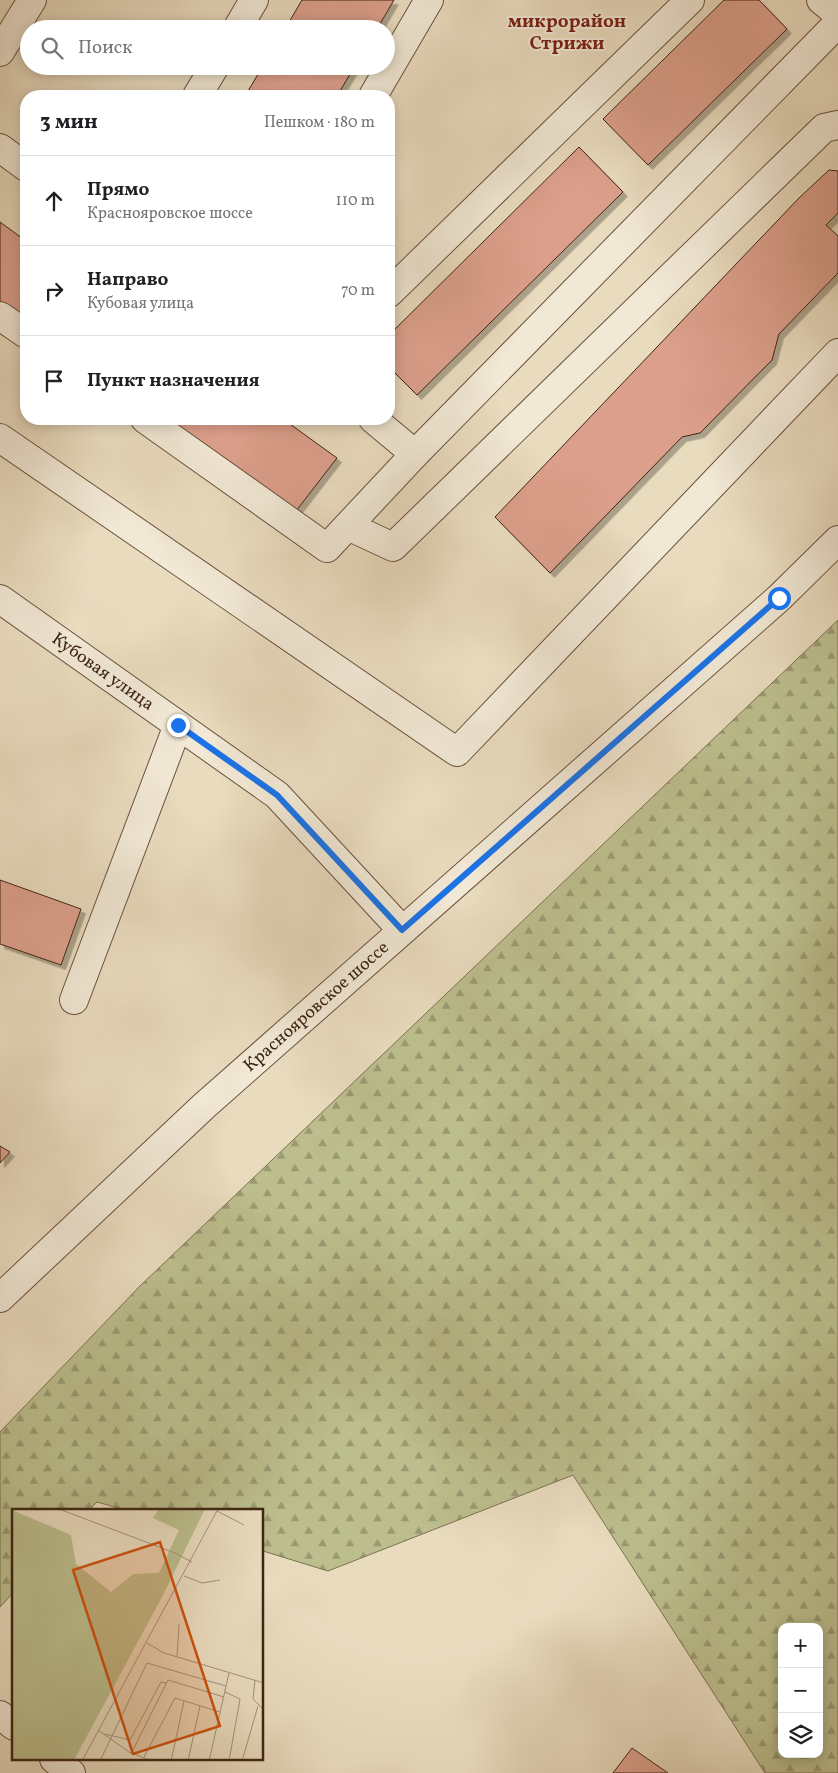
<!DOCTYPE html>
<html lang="ru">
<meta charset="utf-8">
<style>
:root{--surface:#fff;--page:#f6f6f6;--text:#202124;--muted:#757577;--line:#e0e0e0}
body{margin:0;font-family:Vollkorn,serif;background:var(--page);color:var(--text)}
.controls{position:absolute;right:15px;bottom:15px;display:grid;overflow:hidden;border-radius:10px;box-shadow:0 2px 12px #0003}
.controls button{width:45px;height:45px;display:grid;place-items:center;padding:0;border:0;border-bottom:1px solid var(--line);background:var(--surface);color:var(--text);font:25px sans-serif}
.stop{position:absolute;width:15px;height:15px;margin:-11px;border:4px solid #1a73e8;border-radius:50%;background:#fff}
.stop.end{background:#1a73e8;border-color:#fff;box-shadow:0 1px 5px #0008}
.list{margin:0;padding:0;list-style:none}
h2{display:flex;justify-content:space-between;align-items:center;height:65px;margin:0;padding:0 20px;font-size:21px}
h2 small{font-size:16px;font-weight:400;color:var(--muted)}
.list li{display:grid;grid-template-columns:32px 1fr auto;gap:15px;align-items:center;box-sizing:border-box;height:90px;padding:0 20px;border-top:1px solid var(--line)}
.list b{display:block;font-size:19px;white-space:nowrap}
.list p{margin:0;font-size:16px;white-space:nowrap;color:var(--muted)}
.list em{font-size:16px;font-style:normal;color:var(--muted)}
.icon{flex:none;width:28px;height:28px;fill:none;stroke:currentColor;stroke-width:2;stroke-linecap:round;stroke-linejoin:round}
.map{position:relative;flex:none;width:838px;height:1773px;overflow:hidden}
.search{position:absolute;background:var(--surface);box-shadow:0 2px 12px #0003;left:20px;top:20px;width:375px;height:55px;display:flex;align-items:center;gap:12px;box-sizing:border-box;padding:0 18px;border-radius:28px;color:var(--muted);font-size:19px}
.panel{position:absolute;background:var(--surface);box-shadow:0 2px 12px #0003;left:20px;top:90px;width:375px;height:335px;border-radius:20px}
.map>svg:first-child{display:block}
.forest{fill:url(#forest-firs);stroke:#7d7250;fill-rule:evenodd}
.building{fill:#dc9f8b;stroke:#3e2513;filter:url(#shadow)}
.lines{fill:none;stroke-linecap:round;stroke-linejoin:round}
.minor-casing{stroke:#69523e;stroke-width:30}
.minor{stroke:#f1e8d5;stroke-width:28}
.route{stroke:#1a73e8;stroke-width:6}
.labels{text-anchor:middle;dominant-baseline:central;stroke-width:4;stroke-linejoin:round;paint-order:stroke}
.street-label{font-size:18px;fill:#3e2513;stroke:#f1e8d5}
.neighbourhood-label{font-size:19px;font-weight:bold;fill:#7a1f14;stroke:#f1e8d5}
.inset-road{fill:none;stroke:#a5927a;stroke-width:1}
.view{fill:#ce510d;fill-opacity:0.15;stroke:#ce510d;stroke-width:2.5}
.inset-edge{fill:none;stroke:#3e2513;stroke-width:2.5}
</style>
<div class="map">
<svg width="838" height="1773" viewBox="0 0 838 1773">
<defs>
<pattern id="forest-firs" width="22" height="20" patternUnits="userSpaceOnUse" patternTransform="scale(1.25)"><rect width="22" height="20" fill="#bcbe8d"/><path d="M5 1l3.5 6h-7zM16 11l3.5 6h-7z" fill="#9a9a72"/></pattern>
<filter id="shadow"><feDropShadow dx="4.5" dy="4.5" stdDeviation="0" flood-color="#0004"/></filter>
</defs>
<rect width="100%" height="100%" fill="#e9dbbe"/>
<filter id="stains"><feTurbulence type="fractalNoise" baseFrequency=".004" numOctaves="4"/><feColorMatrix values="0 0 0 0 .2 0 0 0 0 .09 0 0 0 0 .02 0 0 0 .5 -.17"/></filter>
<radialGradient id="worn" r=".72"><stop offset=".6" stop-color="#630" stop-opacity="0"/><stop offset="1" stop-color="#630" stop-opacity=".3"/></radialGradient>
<!-- forest -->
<path class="forest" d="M838 620V1773H765L573 1475 328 1571 263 1551 262 1510H125L97 1502 89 1510H14V1592L0 1607V1432L140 1286ZM782 1627H819V1754H782Z"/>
<!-- building -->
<g class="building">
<polygon points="302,0 394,0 377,29 285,29"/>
<polygon points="724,0 759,0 787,29 648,165 603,119"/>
<polygon points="263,66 355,66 337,96 245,96"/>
<polygon points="579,147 623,192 417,395 389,367 389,335"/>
<polygon points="829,170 838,171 838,213 826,225 838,236 838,273 779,334 772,360 700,433 682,437 550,573 495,517 799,198"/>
<polygon points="0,222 26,241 26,320 0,302"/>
<polygon points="166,419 283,419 337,458 296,511"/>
<polygon points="0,880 81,909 61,965 0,944"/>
<polygon points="0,1146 10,1152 0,1163"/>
<polygon points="632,1748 668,1773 613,1773"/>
</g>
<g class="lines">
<defs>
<g id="minor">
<polyline points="821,0 838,14"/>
<polyline points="237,29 254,0"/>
<polyline points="0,52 32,0"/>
<polyline points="197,96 215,66"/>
<polyline points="373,96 429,0"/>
<polyline points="0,148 26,167"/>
<polyline points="389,293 690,0"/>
<polyline points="0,316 26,334"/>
<polyline points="145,419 327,548 415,454 838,23"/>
<polyline points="373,419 415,454"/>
<polyline points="0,438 457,752 838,353"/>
<polyline points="348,526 393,547 824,128 838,125"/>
<path id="s1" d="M0 599 277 795 402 930"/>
<polyline points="74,1000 178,725"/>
<path id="s2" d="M0 1298 204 1106 779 598 838 540"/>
<polyline points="0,1715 14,1726"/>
<polyline points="54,1759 71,1773"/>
</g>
</defs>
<!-- minor casing -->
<use href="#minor" class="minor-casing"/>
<!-- minor -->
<use href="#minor" class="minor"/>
</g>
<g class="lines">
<!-- route -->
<polyline class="route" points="178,725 277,795 402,930 779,598"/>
</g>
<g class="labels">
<!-- street labels -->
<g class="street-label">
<text stroke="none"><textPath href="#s1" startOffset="126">Кубовая улица</textPath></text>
<text stroke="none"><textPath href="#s2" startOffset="430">Краснояровское шоссе</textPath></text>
</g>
<!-- neighbourhood labels -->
<g class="neighbourhood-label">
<text x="567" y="22">микрорайон<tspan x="567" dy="22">Стрижи</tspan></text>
</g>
</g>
<!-- overview -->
<g transform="translate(12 1509)">
<rect width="251" height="251" fill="#e9dbbe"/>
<path d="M147 0H193L150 88 62 251H0V1L59 26 64 55 99 83 121 65 147 64 167 21 141 9Z" fill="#bcbe8d"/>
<path class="inset-road" d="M47 0 163 44 180 53M205 2 232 16M172 67 190 74 208 71M135 134 152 144 252 174M165 147 167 115M243 171 241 190 252 201M213 183 228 190 217 252M86 221 117 243 140 252M93 225 118 231 149 173 154 174M120 243 156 171 212 188M132 248 163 189 208 203M70 252 206 0M88 252 135 154 214 177M159 252 172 192M176 252 188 197M197 252 217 164M230 252 246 197"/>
<path class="view" d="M148 33 208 217 121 245 61 61Z"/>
<rect width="251" height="251" class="inset-edge"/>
</g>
<rect width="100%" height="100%" filter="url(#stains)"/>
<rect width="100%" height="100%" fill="url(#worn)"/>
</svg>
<div class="controls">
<button>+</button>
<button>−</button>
<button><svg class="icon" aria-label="layers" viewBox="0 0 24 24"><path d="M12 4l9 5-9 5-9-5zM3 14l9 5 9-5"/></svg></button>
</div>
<div class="stop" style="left:779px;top:598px"></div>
<div class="stop end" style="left:178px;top:725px"></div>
<div class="search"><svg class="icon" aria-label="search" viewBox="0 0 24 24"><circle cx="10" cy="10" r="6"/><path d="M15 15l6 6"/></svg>Поиск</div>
<section class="panel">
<h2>3 мин<small>Пешком · 180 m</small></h2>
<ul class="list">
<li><svg class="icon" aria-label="ahead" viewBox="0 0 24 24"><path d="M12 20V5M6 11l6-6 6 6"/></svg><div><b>Прямо</b><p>Краснояровское шоссе</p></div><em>110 m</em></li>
<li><svg class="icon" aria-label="right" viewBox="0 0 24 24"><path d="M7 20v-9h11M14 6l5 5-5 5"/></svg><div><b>Направо</b><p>Кубовая улица</p></div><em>70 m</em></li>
<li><svg class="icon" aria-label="arrive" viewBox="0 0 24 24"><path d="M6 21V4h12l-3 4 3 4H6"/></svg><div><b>Пункт назначения</b></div></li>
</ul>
</section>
</div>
